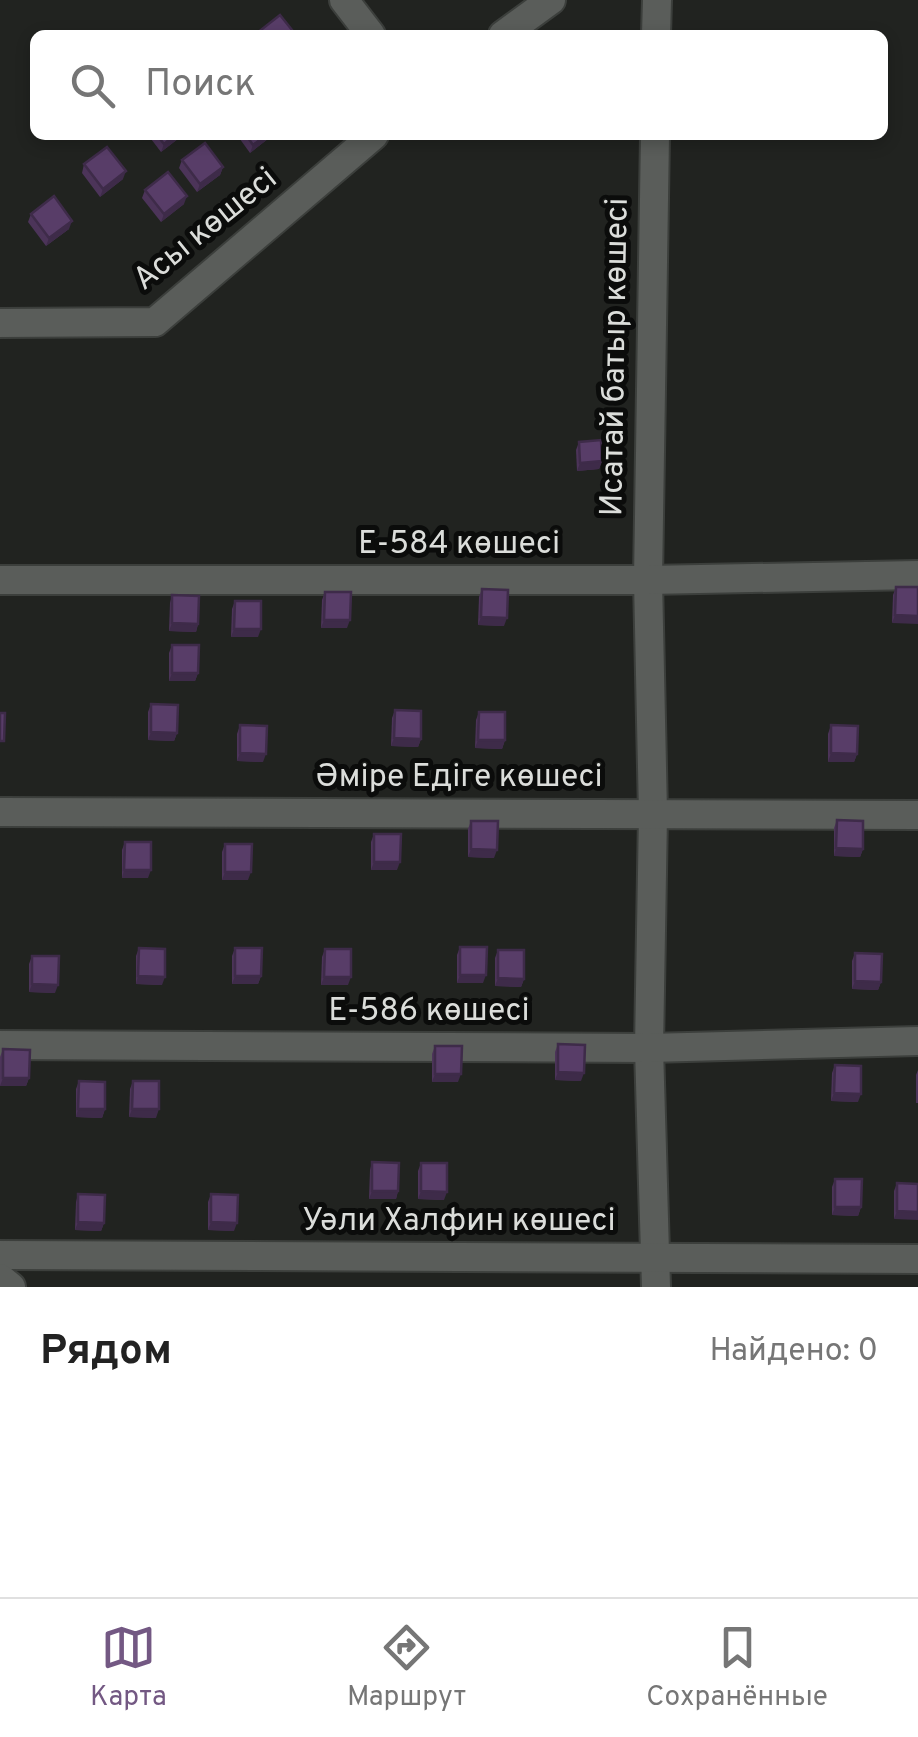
<!DOCTYPE html>
<html lang="ru">
<meta charset="utf-8">
<style>
:root{--surface:#fff;--page:#f6f6f6;--text:#222;--muted:#767676;--line:#e0e0e0;--accent:#735883}
body{margin:0;font-family:Overpass,sans-serif;background:var(--page);color:var(--text)}
.list{margin:0;padding:0;list-style:none}
h2{display:flex;justify-content:space-between;align-items:center;height:130px;margin:0;padding:0 40px;font-size:42px}
h2 small{font-size:32px;font-weight:400;color:var(--muted)}
.icon{flex:none;width:55px;height:55px;fill:none;stroke:currentColor;stroke-width:2;stroke-linecap:round;stroke-linejoin:round}
.map{position:relative;flex:none;width:918px;height:1287px;overflow:hidden}
.search{position:absolute;background:var(--surface);box-shadow:0 5px 15px #0003;left:30px;right:30px;top:30px;height:110px;display:flex;align-items:center;gap:25px;box-sizing:border-box;padding:0 35px;border-radius:15px;color:var(--muted);font-size:38px}
.sheet{height:310px;background:var(--surface)}
nav{display:flex;justify-content:space-around;align-items:center;box-sizing:border-box;height:140px;border-top:2px solid var(--line);background:var(--surface);font-size:28px;color:var(--muted)}
nav a{display:grid;justify-items:center;gap:5px}
nav .on{color:var(--accent)}
.map>svg:first-child{display:block}
.lines{fill:none;stroke-linecap:round;stroke-linejoin:round}
.minor-casing{stroke:#3c3f3c;stroke-width:32}
.minor{stroke:#5a5d5a;stroke-width:28}
.wall{fill:#4c3459}
.shaded-wall{fill:#3e2b49}
.building{fill:#583d68;stroke:#3e2b49;stroke-width:2.5}
.labels{text-anchor:middle;dominant-baseline:central;stroke-width:10;stroke-linejoin:round;paint-order:stroke}
.street-label{font-size:32px;fill:#dbddda;stroke:#0b0c0b}
</style>
<div class="map">
<svg width="918" height="1287" viewBox="0 0 918 1287">
<rect width="100%" height="100%" fill="#212320"/>
<g class="lines">
<defs>
<g id="minor">
<polyline points="344,0 371,35"/>
<polyline points="503,35 551,0"/>
<polyline points="656,35 657,0"/>
<polyline points="655,135 648,580 653,814 649,1048 656,1287"/>
<polyline points="0,323 155,322 374,135"/>
<polyline points="0,580 648,580 918,575"/>
<polyline points="0,812 918,815"/>
<polyline points="0,1045 649,1048 918,1041"/>
<polyline points="0,1255 918,1259"/>
<polyline points="0,1278 11,1287"/>
</g>
</defs>
<!-- minor casing -->
<use href="#minor" class="minor-casing"/>
<!-- minor -->
<use href="#minor" class="minor"/>
</g>
<!-- wall -->
<g class="wall">
<polygon points="148,135 183,135 161,152"/>
<polygon points="237,135 273,135 250,153"/>
<polygon points="182,160 223,167 220,175 197,192 179,168"/>
<polygon points="84,164 123,179 100,197 82,173"/>
<polygon points="145,190 184,204 161,222 142,198"/>
<polygon points="31,214 69,229 46,246 28,222"/>
<polygon points="579,442 602,461 599,469 577,471 576,450"/>
<polygon points="896,587 918,587 892,623 893,595"/>
<polygon points="482,589 504,626 478,625 479,597"/>
<polygon points="325,592 347,628 321,628 322,600"/>
<polygon points="172,595 198,624 196,632 169,631 170,603"/>
<polygon points="235,601 258,637 231,637 232,609"/>
<polygon points="172,645 198,673 195,681 169,681 169,653"/>
<polygon points="151,704 177,733 174,741 148,740 148,712"/>
<polygon points="395,710 421,739 418,747 391,746 392,718"/>
<polygon points="479,712 505,740 502,749 475,748 476,720"/>
<polygon points="240,725 263,762 237,761 237,734"/>
<polygon points="831,725 857,754 854,762 828,762 828,734"/>
<polygon points="837,820 863,849 860,857 834,856 834,828"/>
<polygon points="471,821 494,858 468,857 468,829"/>
<polygon points="374,834 397,870 371,870 371,842"/>
<polygon points="125,842 148,878 122,878 122,850"/>
<polygon points="225,844 248,880 222,880 222,852"/>
<polygon points="460,947 483,983 457,983 457,955"/>
<polygon points="139,948 162,985 136,984 136,956"/>
<polygon points="235,948 261,976 258,984 232,984 232,956"/>
<polygon points="325,949 348,985 321,985 322,957"/>
<polygon points="498,950 524,979 521,987 495,986 495,958"/>
<polygon points="855,953 881,982 878,990 852,989 852,961"/>
<polygon points="32,956 55,993 29,992 29,964"/>
<polygon points="558,1044 581,1081 555,1080 555,1052"/>
<polygon points="435,1046 458,1082 432,1082 432,1054"/>
<polygon points="3,1049 29,1078 26,1086 0,1086 0,1057"/>
<polygon points="835,1065 858,1102 831,1101 832,1073"/>
<polygon points="918,1070 918,1103 916,1103 916,1075"/>
<polygon points="79,1081 105,1109 102,1118 76,1117 76,1089"/>
<polygon points="133,1081 156,1118 129,1117 130,1089"/>
<polygon points="372,1162 398,1191 396,1199 369,1199 370,1170"/>
<polygon points="421,1163 444,1200 418,1199 418,1171"/>
<polygon points="835,1179 861,1207 858,1216 832,1215 832,1187"/>
<polygon points="897,1183 918,1184 894,1219 894,1191"/>
<polygon points="78,1194 104,1223 101,1231 75,1230 76,1202"/>
<polygon points="211,1194 234,1231 208,1230 208,1202"/>
</g>
<!-- shaded-wall -->
<g class="shaded-wall">
<polygon points="175,135 183,135 161,152 164,144"/>
<polygon points="266,135 273,135 250,153 253,145"/>
<polygon points="536,135 589,135 588,138 534,140"/>
<polygon points="223,167 220,175 197,192 200,184"/>
<polygon points="126,171 123,179 100,197 103,189"/>
<polygon points="187,196 184,204 161,222 164,214"/>
<polygon points="72,221 69,229 46,246 49,238"/>
<polygon points="602,461 599,469 577,471 580,463"/>
<polygon points="895,615 918,616 918,624 892,623"/>
<polygon points="481,617 507,618 504,626 478,625"/>
<polygon points="324,620 350,620 347,628 321,628"/>
<polygon points="172,623 198,624 196,632 169,631"/>
<polygon points="234,629 261,629 258,637 231,637"/>
<polygon points="172,673 198,673 195,681 169,681"/>
<polygon points="151,732 177,733 174,741 148,740"/>
<polygon points="394,738 421,739 418,747 391,746"/>
<polygon points="478,740 505,740 502,749 475,748"/>
<polygon points="240,753 266,754 263,762 237,761"/>
<polygon points="831,753 857,754 854,762 828,762"/>
<polygon points="836,848 863,849 860,857 834,856"/>
<polygon points="471,849 497,850 494,858 468,857"/>
<polygon points="374,862 400,862 397,870 371,870"/>
<polygon points="124,870 151,870 148,878 122,878"/>
<polygon points="225,872 251,872 248,880 222,880"/>
<polygon points="460,975 486,975 483,983 457,983"/>
<polygon points="138,976 165,977 162,985 136,984"/>
<polygon points="235,976 261,976 258,984 232,984"/>
<polygon points="324,977 351,977 348,985 321,985"/>
<polygon points="498,978 524,979 521,987 495,986"/>
<polygon points="855,981 881,982 878,990 852,989"/>
<polygon points="32,984 58,985 55,993 29,992"/>
<polygon points="558,1072 584,1073 581,1081 555,1080"/>
<polygon points="435,1074 461,1074 458,1082 432,1082"/>
<polygon points="3,1078 29,1078 26,1086 0,1086"/>
<polygon points="834,1093 861,1094 858,1102 831,1101"/>
<polygon points="78,1109 105,1109 102,1118 76,1117"/>
<polygon points="132,1109 159,1109 156,1118 129,1117"/>
<polygon points="372,1191 398,1191 396,1199 369,1199"/>
<polygon points="421,1191 447,1192 444,1200 418,1199"/>
<polygon points="835,1207 861,1207 858,1216 832,1215"/>
<polygon points="897,1211 918,1212 918,1220 894,1219"/>
<polygon points="78,1222 104,1223 101,1231 75,1230"/>
<polygon points="211,1222 237,1223 234,1231 208,1230"/>
</g>
<!-- building -->
<g class="building">
<polygon points="280,15 296,35 259,35 257,33"/>
<polygon points="157,135 175,135 164,144"/>
<polygon points="246,135 266,135 253,145"/>
<polygon points="205,143 223,167 200,184 182,160"/>
<polygon points="107,147 126,171 103,189 84,164"/>
<polygon points="168,172 187,196 164,214 145,190"/>
<polygon points="54,196 72,221 49,238 31,214"/>
<polygon points="601,440 602,461 580,463 579,442"/>
<polygon points="896,587 918,587 918,616 895,615"/>
<polygon points="482,589 508,590 507,618 481,617"/>
<polygon points="325,592 351,592 350,620 324,620"/>
<polygon points="172,595 199,596 198,624 172,623"/>
<polygon points="235,601 261,601 261,629 234,629"/>
<polygon points="172,645 199,645 198,673 172,673"/>
<polygon points="151,704 178,705 177,733 151,732"/>
<polygon points="395,710 421,711 421,739 394,738"/>
<polygon points="479,712 505,712 505,740 478,740"/>
<polygon points="0,713 5,713 4,741 0,741"/>
<polygon points="240,725 267,726 266,754 240,753"/>
<polygon points="831,725 858,726 857,754 831,753"/>
<polygon points="837,820 863,821 863,849 836,848"/>
<polygon points="471,821 498,821 497,850 471,849"/>
<polygon points="374,834 401,834 400,862 374,862"/>
<polygon points="125,842 151,842 151,870 124,870"/>
<polygon points="225,844 252,844 251,872 225,872"/>
<polygon points="460,947 487,947 486,975 460,975"/>
<polygon points="139,948 165,949 165,977 138,976"/>
<polygon points="235,948 262,948 261,976 235,976"/>
<polygon points="325,949 351,949 351,977 324,977"/>
<polygon points="498,950 524,950 524,979 498,978"/>
<polygon points="855,953 882,954 881,982 855,981"/>
<polygon points="32,956 59,956 58,985 32,984"/>
<polygon points="558,1044 585,1045 584,1073 558,1072"/>
<polygon points="435,1046 462,1046 461,1074 435,1074"/>
<polygon points="3,1049 30,1050 29,1078 3,1078"/>
<polygon points="835,1065 861,1066 861,1094 834,1093"/>
<polygon points="79,1081 105,1082 105,1109 78,1109"/>
<polygon points="133,1081 159,1081 159,1109 132,1109"/>
<polygon points="372,1162 399,1163 398,1191 372,1191"/>
<polygon points="421,1163 447,1163 447,1192 421,1191"/>
<polygon points="835,1179 862,1179 861,1207 835,1207"/>
<polygon points="897,1183 918,1184 918,1212 897,1211"/>
<polygon points="78,1194 105,1195 104,1223 78,1222"/>
<polygon points="211,1194 238,1195 237,1223 211,1222"/>
</g>
<g class="labels">
<!-- street labels -->
<g class="street-label">
<text transform="translate(206 230) rotate(-39)">Асы көшесі</text>
<text transform="translate(616 357) rotate(-89)">Исатай батыр көшесі</text>
<text x="459" y="545">Е-584 көшесі</text>
<text x="459" y="778">Әміре Едіге көшесі</text>
<text x="429" y="1012">Е-586 көшесі</text>
<text x="459" y="1222">Уәли Халфин көшесі</text>
</g>
</g>
</svg>
<div class="search"><svg class="icon" aria-label="search" viewBox="0 0 24 24"><circle cx="10" cy="10" r="6"/><path d="M15 15l6 6"/></svg>Поиск</div>
</div>
<section class="sheet">
<h2>Рядом<small>Найдено: 0</small></h2>
<ul class="list">
</ul>
</section>
<nav>
<a class="on"><svg class="icon" aria-label="map" viewBox="0 0 24 24"><path d="M3 6l6-2 6 2 6-2v14l-6 2-6-2-6 2zM9 4v14M15 6v14"/></svg>Карта</a>
<a><svg class="icon" aria-label="directions" viewBox="0 0 24 24"><path d="M12 3l9 9-9 9-9-9zM9 14v-3h6M13 9l2 2-2 2"/></svg>Маршрут</a>
<a><svg class="icon" aria-label="saved" viewBox="0 0 24 24"><path d="M7 4h10v16l-5-4-5 4z"/></svg>Сохранённые</a>
</nav>
